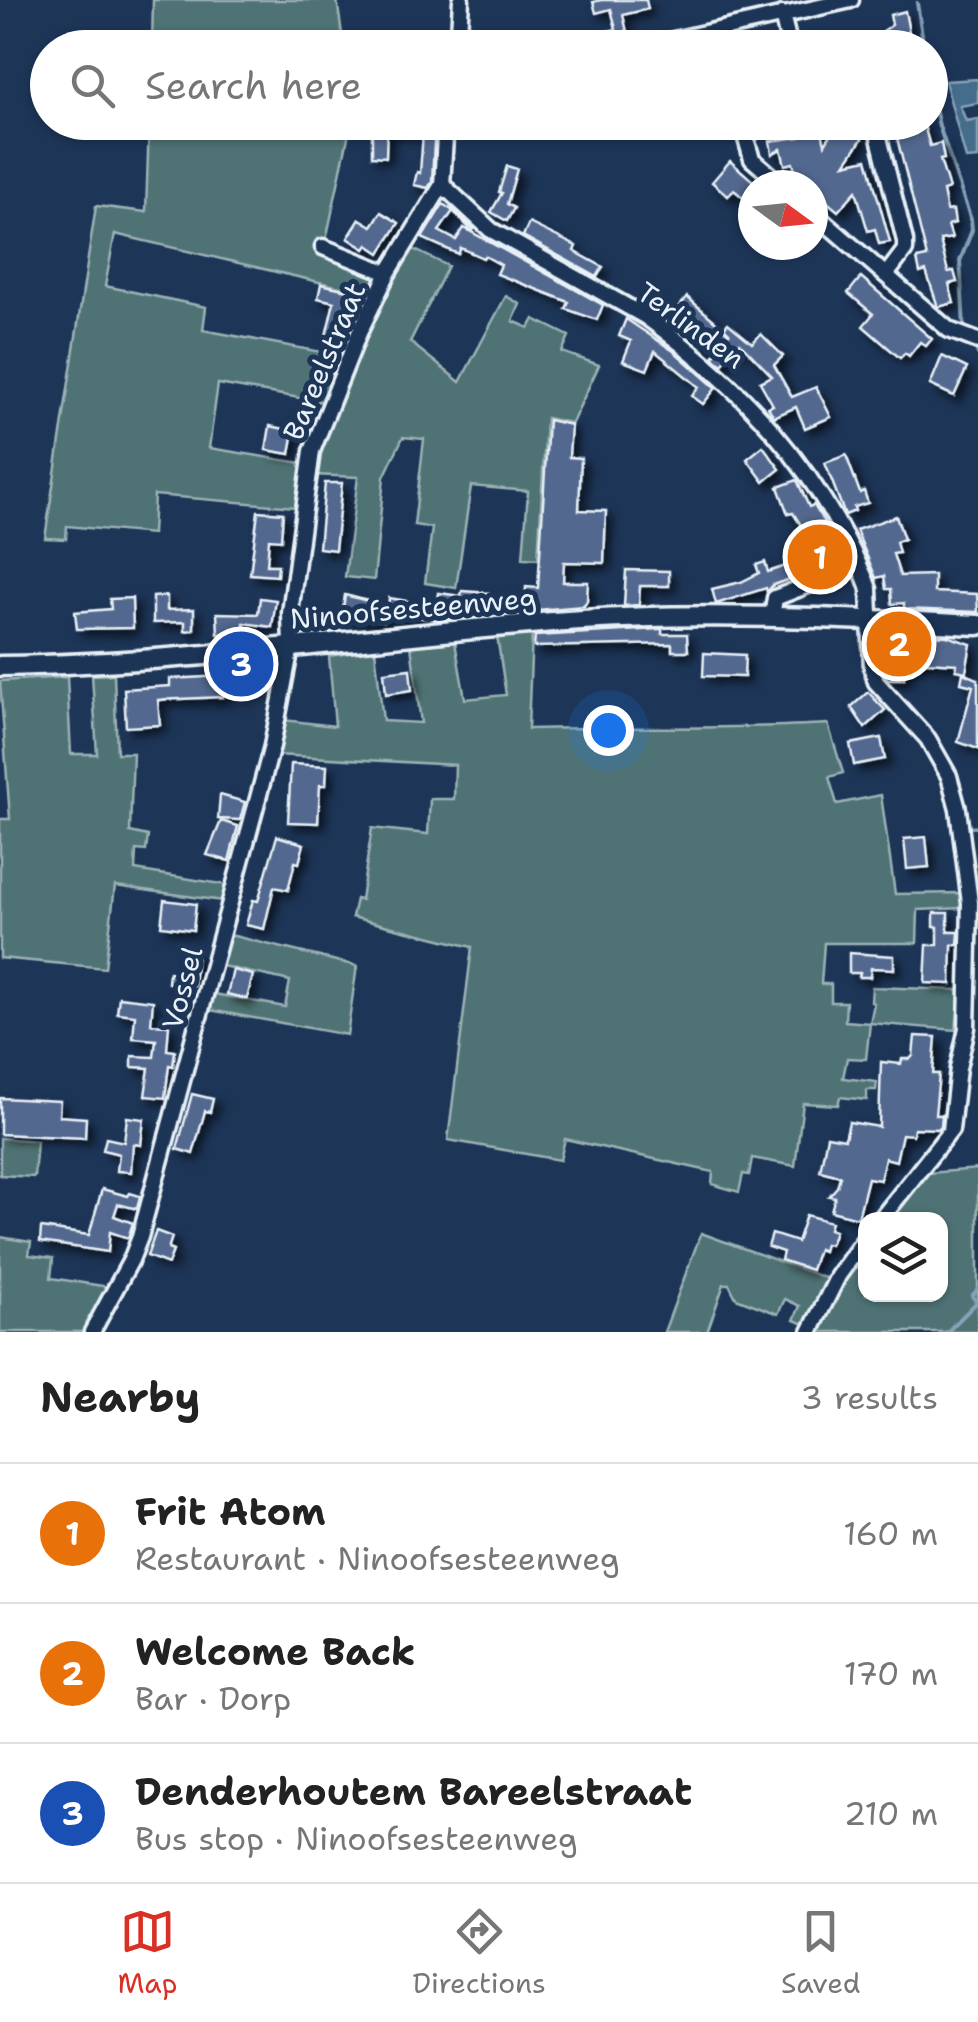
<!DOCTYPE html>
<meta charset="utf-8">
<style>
:root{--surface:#fff;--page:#f2f2f2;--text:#222;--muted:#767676;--line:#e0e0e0;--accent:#d93025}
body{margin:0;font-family:"Shantell Sans",sans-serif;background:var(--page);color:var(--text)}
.controls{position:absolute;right:30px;bottom:30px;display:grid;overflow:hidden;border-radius:20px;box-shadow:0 2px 8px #0004}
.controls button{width:90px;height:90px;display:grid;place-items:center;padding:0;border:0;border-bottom:2px solid var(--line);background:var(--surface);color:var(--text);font:50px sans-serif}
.compass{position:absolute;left:738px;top:170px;width:90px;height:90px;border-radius:50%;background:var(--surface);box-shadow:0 2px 8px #0004;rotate:105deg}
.you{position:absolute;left:608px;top:730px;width:35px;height:35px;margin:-25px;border:8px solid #fff;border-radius:50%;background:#1a73e8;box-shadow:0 0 0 15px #1a73e833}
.badge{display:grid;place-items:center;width:65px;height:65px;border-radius:50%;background:var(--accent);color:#fff;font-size:32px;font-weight:700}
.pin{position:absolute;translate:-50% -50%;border:5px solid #fff;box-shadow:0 2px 10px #0006}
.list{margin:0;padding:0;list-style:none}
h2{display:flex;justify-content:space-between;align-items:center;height:130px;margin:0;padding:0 40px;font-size:42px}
h2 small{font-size:32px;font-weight:400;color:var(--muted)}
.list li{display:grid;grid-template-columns:65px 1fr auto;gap:30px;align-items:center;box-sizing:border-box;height:140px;padding:0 40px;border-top:2px solid var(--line)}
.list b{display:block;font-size:38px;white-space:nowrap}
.list p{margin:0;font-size:32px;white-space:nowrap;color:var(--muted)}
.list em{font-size:32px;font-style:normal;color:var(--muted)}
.icon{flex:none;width:55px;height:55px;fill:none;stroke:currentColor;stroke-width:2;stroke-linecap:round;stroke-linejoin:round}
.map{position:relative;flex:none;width:978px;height:1332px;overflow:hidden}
.search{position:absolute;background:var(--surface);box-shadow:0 2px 8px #0004;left:30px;right:30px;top:30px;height:110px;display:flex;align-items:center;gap:25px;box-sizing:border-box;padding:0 35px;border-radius:55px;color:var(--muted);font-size:38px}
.sheet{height:550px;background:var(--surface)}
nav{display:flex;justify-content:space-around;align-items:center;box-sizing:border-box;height:140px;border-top:2px solid var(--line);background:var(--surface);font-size:28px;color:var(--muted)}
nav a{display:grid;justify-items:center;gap:5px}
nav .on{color:var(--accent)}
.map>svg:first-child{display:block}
.green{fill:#4f7374;stroke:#9cb2b6;stroke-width:2.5}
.water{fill:#446d8b;stroke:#86a2b7;stroke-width:2.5}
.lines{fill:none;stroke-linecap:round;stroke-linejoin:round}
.stream{stroke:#86a2b7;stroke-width:4}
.building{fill:#53678f;stroke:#e8f1f8;stroke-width:2.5;filter:url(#shadow)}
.minor-casing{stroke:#e8f1f8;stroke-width:21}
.tertiary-casing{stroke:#e8f1f8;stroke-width:25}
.minor{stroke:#1d3557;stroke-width:14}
.tertiary{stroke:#1d3557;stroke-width:18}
.labels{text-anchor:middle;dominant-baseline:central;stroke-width:10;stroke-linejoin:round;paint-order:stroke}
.street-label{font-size:28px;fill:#e8f1f8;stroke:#1d3557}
</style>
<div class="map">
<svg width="978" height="1332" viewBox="0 0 978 1332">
<defs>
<filter id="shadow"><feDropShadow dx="6" dy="6" stdDeviation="5" flood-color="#0009"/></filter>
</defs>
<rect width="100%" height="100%" fill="#1d3557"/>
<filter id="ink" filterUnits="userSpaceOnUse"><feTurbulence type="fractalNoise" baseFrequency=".01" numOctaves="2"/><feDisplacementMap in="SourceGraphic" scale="20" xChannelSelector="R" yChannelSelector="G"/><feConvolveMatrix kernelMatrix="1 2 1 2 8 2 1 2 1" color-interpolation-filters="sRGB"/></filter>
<g filter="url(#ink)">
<!-- green -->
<g class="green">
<polygon points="153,0 337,0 344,47 152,47"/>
<polygon points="149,123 351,123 324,250 381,274 370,294 115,234 105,286 206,307 203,330 343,356 323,402 218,384 209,448 302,463 295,507 154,495 152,534 67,526 66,539 45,538 96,206 146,212"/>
<path d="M409 247 448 266 410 342 460 382 506 296 520 304 513 321 529 328 534 319 569 336 562 352 599 365 572 423 546 418 538 559 523 558 528 491 471 486 456 588 425 583 432 528 414 525 424 439 403 437 384 477 374 580 345 577 358 477 313 475C334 395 371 320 409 247Z"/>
<path d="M532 634 528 729C628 726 728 730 828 724L843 773 829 777 837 804 881 795 895 894 962 893 963 908 918 910 917 943H824L821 984H831V1002H846L845 1021 870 1023 874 1003 871 1002 872 987 960 990 956 1030 870 1023 866 1059 847 1058 843 1078 877 1082 876 1090H867V1100L840 1097 838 1105 803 1103 795 1166 752 1158 749 1175 743 1174 739 1192 712 1184 713 1172 565 1139 560 1160 448 1140 472 947 352 917 356 899 361 900 372 828 428 834 430 799H454L455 765 276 755 284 720 335 726 329 656 375 649 383 721 421 723 411 646 455 642 465 699 506 695 497 636Z"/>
<polygon points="114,674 117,753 133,753 130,832 148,836 146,851 136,850 135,870 227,885 223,901 115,886 105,968 0,958 0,819 10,819 0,681 67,677 71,754 97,754 92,675"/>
<polygon points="230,935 357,966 347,1035 210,1010 214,994 285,1007 290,981 222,966"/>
<polygon points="0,1138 37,1141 34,1177 0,1175"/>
<polygon points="978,1169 978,1332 817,1332 851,1268 865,1249 866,1294 940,1294 940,1220 889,1219 927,1173"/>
<polygon points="701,1233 828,1279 805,1324 794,1320 800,1306 785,1299 778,1314 736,1298 729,1284 724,1284 707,1332 664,1332"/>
<polygon points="0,1237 31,1242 29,1255 53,1258 51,1278 109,1287 85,1332 0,1332"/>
</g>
<!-- water -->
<polygon class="water" points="978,79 978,103 960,106 966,121 978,119 978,158 966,159 945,81"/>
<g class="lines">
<!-- stream -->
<g class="stream">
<polyline points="917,3 924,48"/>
<polyline points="930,86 939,126 971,220 972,230 960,261 964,327"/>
<polyline points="976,348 978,354"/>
<polyline points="972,827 978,827"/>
<polyline points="947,1332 977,1302 972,1296 978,1289"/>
</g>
</g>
<!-- building -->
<g class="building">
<polygon points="601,0 646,0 648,9 623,15 629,40 597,47 594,34 616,29 611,9 596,13 593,2"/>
<polygon points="905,11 912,48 886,48 883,31 892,25 890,15"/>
<polygon points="385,122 435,123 432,182 428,188 414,185 417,172 420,173 423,133 387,129 386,157 372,156 372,126 385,126"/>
<polygon points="923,122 930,146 941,143 944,159 940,160 949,189 943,191 947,211 953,210 955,223 948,225 952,238 940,240 948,272 954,271 957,282 949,284 954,303 938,307 926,271 920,273 917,259 927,257 896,134 896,128"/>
<polygon points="858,123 862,139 845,164 867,159 890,242 879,244 875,229 868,231 856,191 838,211 813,190 813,185 807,185 796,174 793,163 785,165 781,149 772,154 770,141 800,137 800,134 821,128 825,144 837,125"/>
<polygon points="730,161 753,181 753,206 734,190 728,196 712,182"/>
<polygon points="507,166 517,169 507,204 514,208 507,221 491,212 502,193 499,192"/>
<polygon points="443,204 453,211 451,207 474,229 472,231 453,211 439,231 456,240 464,228 603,305 597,320 566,309 569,302 497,274 501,265 485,256 483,258 461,248 458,254 422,238"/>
<polygon points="381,212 399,223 380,253 368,245 365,249 348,238 360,219 372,226"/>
<polygon points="529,223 576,246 574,251 603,267 597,277 523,236"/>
<polygon points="861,277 932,339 926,346 920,342 909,356 905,353 900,358 863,326 873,314 848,293"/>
<polygon points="321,284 352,291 343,344 325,340 334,302 318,298"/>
<polygon points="687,297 730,334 724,328 728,323 752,343 761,334 783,356 774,365 792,397 816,387 831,417 805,428 796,407 774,417 768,407 773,405 760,382 772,376 740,343 722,364 713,357 717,351 687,327 683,332 668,321"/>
<polygon points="626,319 675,352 716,388 703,404 692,396 699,387 655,351 647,370 623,361 631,341 619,336"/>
<polygon points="942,356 967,368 954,396 930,385"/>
<polygon points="548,420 571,425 569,457 581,458 579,510 606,511 604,563 564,562 563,582 588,582 587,601 584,606 537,610 537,606 525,605 526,587 538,588"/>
<polygon points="270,426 294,431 290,454 266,450"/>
<polygon points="763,446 780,469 764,482 747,459"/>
<polygon points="846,455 860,493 864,491 868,503 854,507 855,511 845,515 825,463"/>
<polygon points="797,480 809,507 814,505 824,522 804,530 793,513 788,514 778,487"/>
<polygon points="325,483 342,483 335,550 319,548"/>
<polygon points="258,511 283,513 281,540 269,539 267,565 278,565 277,576 250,574"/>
<polygon points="896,516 904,539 896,542 899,553 893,554 900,576 934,575 934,592 977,594 978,612 904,609 904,603 892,604 891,589 886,589 884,576 876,578 856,530"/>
<polygon points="833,537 844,559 773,585 767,592 766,588 716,604 712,589 741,582 759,573 756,565 765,562 768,572 789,565 787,558 794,556 792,548 804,543 806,548"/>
<polygon points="626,570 669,571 669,586 640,586 639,605 624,606"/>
<polygon points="462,591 489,593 488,612 452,609 451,619 441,620 387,614 389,598 437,606 439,593 461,596"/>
<polygon points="345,595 387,606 384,621 342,615"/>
<polygon points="167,596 167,610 194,609 194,630 185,631 185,622 153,623 153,597"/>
<polygon points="132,598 133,628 77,629 75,612 111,609 110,599"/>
<polygon points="260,598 276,600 272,627 244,623 244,633 218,634 217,613 258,614"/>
<polygon points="659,629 662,629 662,634 687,634 688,651 672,651 672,644 534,647 535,636"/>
<polygon points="889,633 947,636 971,644 966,672 956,670 957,664 911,661 911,667 904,667 904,679 887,679 883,667 882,647 889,647"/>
<polygon points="704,653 745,655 744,677 703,676"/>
<polygon points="410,669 412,690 386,694 384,672"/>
<polygon points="963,673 978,679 978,749 958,742 973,686 961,683"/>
<polygon points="223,676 223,697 158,700 160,725 126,727 124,689 170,686 170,679"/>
<polygon points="868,692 885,710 865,728 851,707"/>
<polygon points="881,738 885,759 854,765 850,744"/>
<polygon points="291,764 327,766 326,785 320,785 318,823 288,822"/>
<polygon points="220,795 245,802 240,820 218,819"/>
<polygon points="221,821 238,826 229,861 207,855"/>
<polygon points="277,836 304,844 299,863 295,862 288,890 274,887 264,929 246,925 253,900 258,901"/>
<polygon points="926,837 929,867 907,869 904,839"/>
<polygon points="164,900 196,904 193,930 161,926"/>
<polygon points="934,913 948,913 948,932 959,932 958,945 952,945 951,984 925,983 927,945 938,945 938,927 934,927"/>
<polygon points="180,953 197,954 194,986 168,983 169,972 179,973"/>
<polygon points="849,953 894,956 894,969 871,968 870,977 859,977 860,973 849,973"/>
<polygon points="233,970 253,975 247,999 227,994"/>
<polygon points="119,997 153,1001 151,1024 169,1025 167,1050 175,1051 173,1066 169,1065 165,1098 145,1096 149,1068 132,1067 132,1056 154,1057 156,1040 133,1038 135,1015 117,1013"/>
<polygon points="915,1036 936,1037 933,1074 939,1074 935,1115 942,1115 941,1126 938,1129 914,1128 913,1135 902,1134 896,1161 885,1158 880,1180 868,1178 858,1218 831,1211 835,1197 829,1196 837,1187 840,1176 820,1171 827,1136 845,1139 849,1122 879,1127 881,1062 901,1064 902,1059 910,1059 913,1056"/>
<polygon points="192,1094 213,1099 210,1112 205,1111 193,1154 177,1149"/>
<polygon points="0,1098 60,1101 59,1116 86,1118 85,1138 0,1134"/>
<polygon points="127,1117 144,1119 141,1145 133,1144 131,1172 117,1171 119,1154 103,1150 106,1138 124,1142"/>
<polygon points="102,1189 128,1196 130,1193 140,1196 137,1209 118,1204 114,1216 133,1223 128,1238 110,1232 108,1252 40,1242 41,1228 89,1235"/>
<polygon points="806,1215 831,1222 829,1229 835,1231 830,1245 825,1244 823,1251 818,1249 811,1270 781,1260 783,1252 768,1247 772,1234 797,1242"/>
<polygon points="156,1231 172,1237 168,1249 173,1251 168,1264 147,1256"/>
</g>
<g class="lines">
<defs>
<g id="minor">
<polyline points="782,14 790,48"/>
<polyline points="458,48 461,0"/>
<polyline points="638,48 851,0"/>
<path d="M446 122 442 185 448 190 491 230 646 317C743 387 817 468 865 578L869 589 872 669 876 682 928 739 949 776 958 809 970 903 967 1028 958 1068 951 1130 880 1220"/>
<polyline points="776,122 754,129 746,139 752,159 782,185"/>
<polyline points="875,122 905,241 905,250 886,275"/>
<polyline points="813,212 949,330 978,341"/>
<polyline points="323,247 388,273"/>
<polyline points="772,617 775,598 859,565"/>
<polyline points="92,1332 131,1260 140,1237 272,746 291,647 290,613 312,451 359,333 388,273 442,185"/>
<polyline points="810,1332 838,1276 866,1237"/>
</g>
<path id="tertiary" d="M0 666C185 663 369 637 553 622 694 611 837 618 978 625"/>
</defs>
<!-- minor casing -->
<use href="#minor" class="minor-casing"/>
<!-- tertiary casing -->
<use href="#tertiary" class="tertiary-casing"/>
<!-- minor -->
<use href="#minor" class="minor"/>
<!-- tertiary -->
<use href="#tertiary" class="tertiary"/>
</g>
</g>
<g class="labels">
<!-- street labels -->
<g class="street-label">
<text transform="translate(691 325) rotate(36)">Terlinden</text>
<text transform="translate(324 361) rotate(-67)">Bareelstraat</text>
<text transform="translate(413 608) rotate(-5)">Ninoofsesteenweg</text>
<text transform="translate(182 988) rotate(-75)">Vossel</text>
</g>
</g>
</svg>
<div class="controls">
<button><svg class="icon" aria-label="layers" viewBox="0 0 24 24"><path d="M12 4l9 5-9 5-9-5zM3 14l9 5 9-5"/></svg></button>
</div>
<svg class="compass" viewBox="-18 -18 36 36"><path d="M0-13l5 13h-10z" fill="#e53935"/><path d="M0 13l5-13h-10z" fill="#767676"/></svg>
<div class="you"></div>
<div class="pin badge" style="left:820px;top:557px;background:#e8710a">1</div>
<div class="pin badge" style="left:899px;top:644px;background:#e8710a">2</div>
<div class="pin badge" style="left:241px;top:664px;background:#1a4fb4">3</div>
<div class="search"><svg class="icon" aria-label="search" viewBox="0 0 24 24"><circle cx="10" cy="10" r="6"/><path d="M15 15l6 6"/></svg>Search here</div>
</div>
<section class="sheet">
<h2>Nearby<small>3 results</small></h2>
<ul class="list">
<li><span class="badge" style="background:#e8710a">1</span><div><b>Frit Atom</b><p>Restaurant · Ninoofsesteenweg</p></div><em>160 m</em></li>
<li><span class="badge" style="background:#e8710a">2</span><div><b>Welcome Back</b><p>Bar · Dorp</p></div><em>170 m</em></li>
<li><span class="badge" style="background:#1a4fb4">3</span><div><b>Denderhoutem Bareelstraat</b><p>Bus stop · Ninoofsesteenweg</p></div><em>210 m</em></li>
</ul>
</section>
<nav>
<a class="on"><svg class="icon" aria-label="map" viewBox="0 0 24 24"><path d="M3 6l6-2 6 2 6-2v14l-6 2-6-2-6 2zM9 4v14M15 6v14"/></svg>Map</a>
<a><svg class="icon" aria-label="directions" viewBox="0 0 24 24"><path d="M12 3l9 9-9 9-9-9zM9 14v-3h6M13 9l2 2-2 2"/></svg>Directions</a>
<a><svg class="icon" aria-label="saved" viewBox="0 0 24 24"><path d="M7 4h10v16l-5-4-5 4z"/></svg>Saved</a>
</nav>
